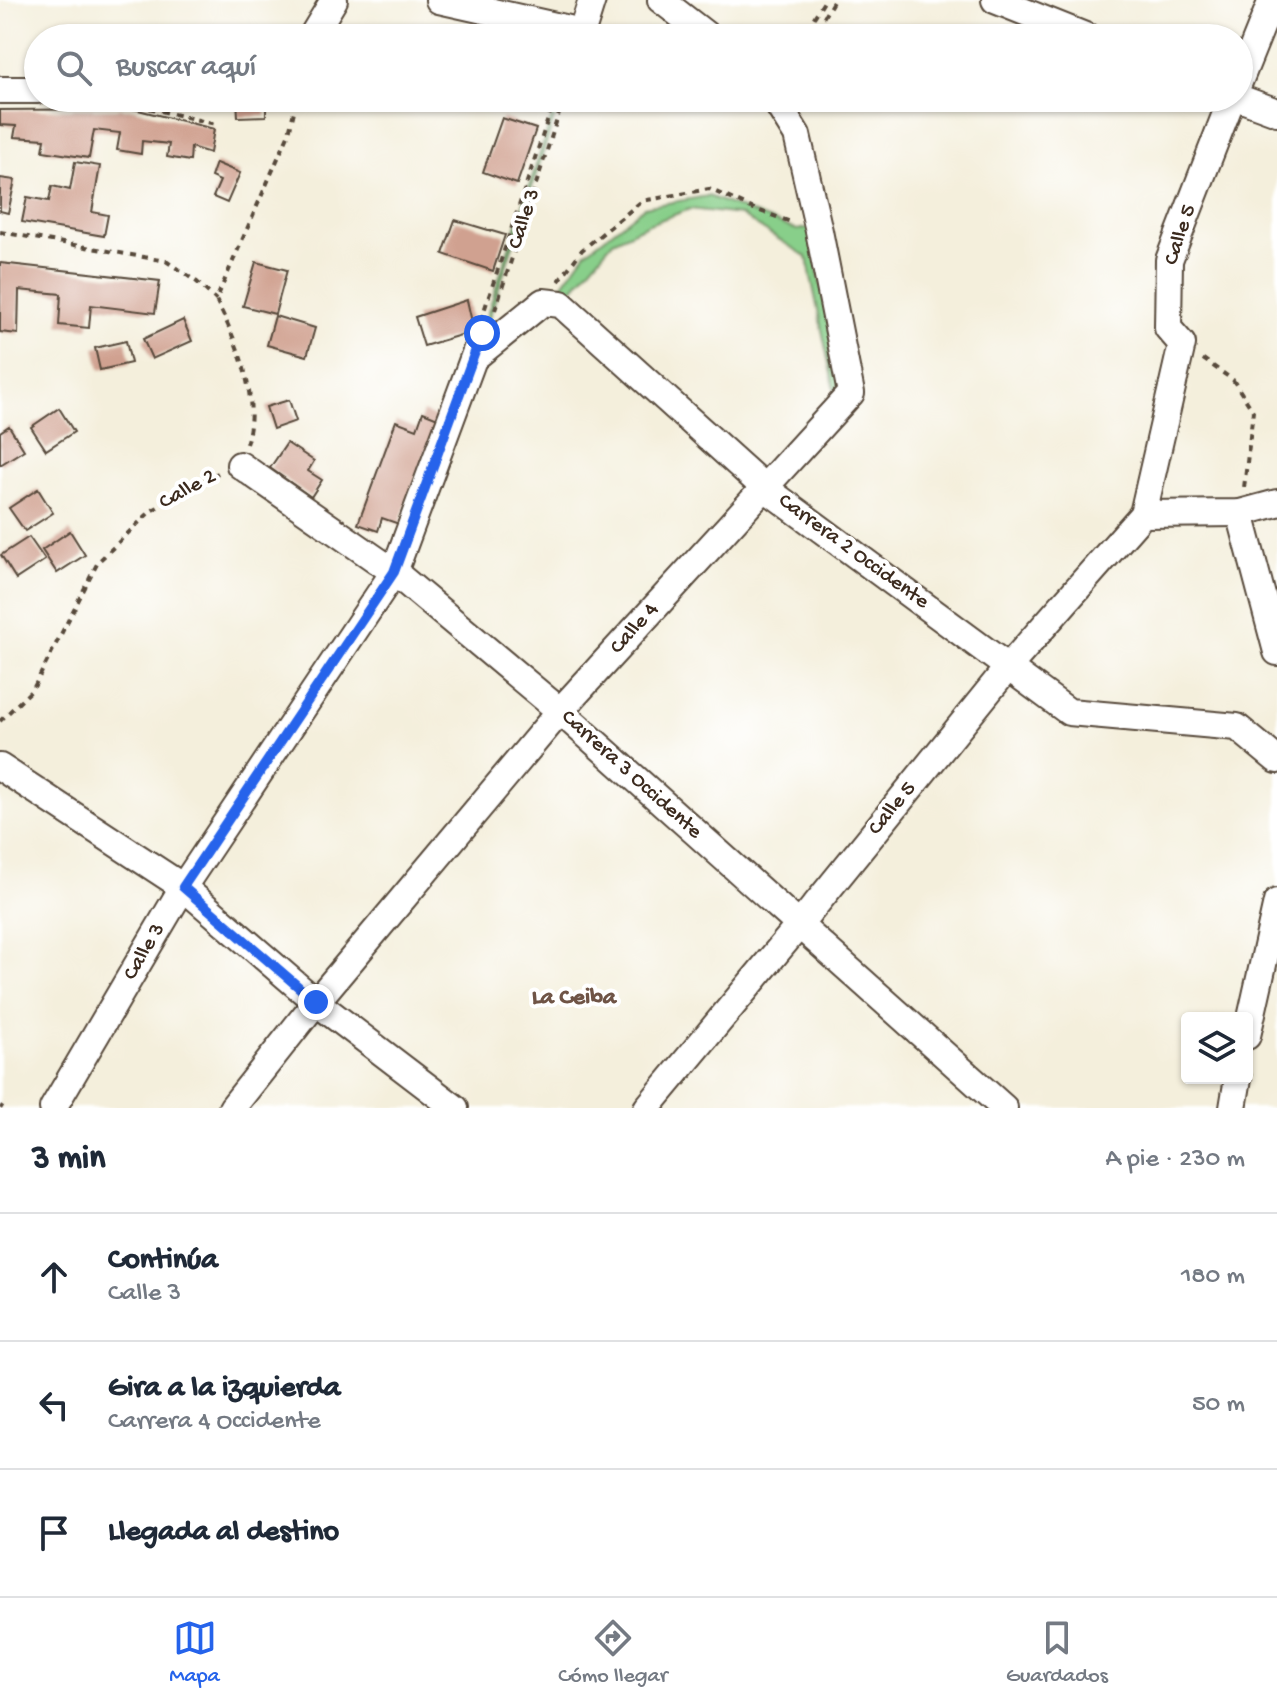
<!DOCTYPE html>
<html lang="es">
<meta charset="utf-8">
<style>
:root{--surface:#fff;--page:#f6f6f7;--text:#1f2937;--muted:#747a83;--line:#e0e1e3;--accent:#2563eb}
body{margin:0;font-family:"Gochi Hand",sans-serif;background:var(--page);color:var(--text)}
.controls{position:absolute;right:24px;bottom:24px;display:grid;overflow:hidden;border-radius:8px;box-shadow:0 2px 6px #0004}
.controls button{width:72px;height:72px;display:grid;place-items:center;padding:0;border:0;border-bottom:2px solid var(--line);background:var(--surface);color:var(--text);font:40px sans-serif}
.stop{position:absolute;width:24px;height:24px;margin:-18px;border:6px solid #2563eb;border-radius:50%;background:#fff}
.stop.end{background:#2563eb;border-color:#fff;box-shadow:0 2px 8px #0008}
.list{margin:0;padding:0;list-style:none}
h2{display:flex;justify-content:space-between;align-items:center;height:104px;margin:0;padding:0 32px;font-size:34px}
h2 small{font-size:26px;font-weight:400;color:var(--muted)}
.list li{display:grid;grid-template-columns:52px 1fr auto;gap:24px;align-items:center;box-sizing:border-box;height:128px;padding:0 32px;border-top:2px solid var(--line)}
.list b{display:block;font-size:30px;white-space:nowrap}
.list p{margin:0;font-size:26px;white-space:nowrap;color:var(--muted)}
.list em{font-size:26px;font-style:normal;color:var(--muted)}
.icon{flex:none;width:44px;height:44px;fill:none;stroke:currentColor;stroke-width:2;stroke-linecap:round;stroke-linejoin:round}
.map{position:relative;flex:none;width:1277px;height:1108px;overflow:hidden}
.search{position:absolute;background:var(--surface);box-shadow:0 2px 6px #0004;left:24px;right:24px;top:24px;height:88px;display:flex;align-items:center;gap:20px;box-sizing:border-box;padding:0 28px;border-radius:44px;color:var(--muted);font-size:30px}
.sheet{height:488px;background:var(--surface)}
nav{display:flex;justify-content:space-around;align-items:center;box-sizing:border-box;height:112px;border-top:2px solid var(--line);background:var(--surface);font-size:22px;color:var(--muted)}
nav a{display:grid;justify-items:center;gap:4px}
nav .on{color:var(--accent)}
.map>svg:first-child{display:block}
.green{fill:#88cf8a;stroke:#627c54;stroke-width:2}
.building{fill:#d0a190}
.lines{fill:none;stroke-linecap:round;stroke-linejoin:round}
.minor-casing{stroke:#57483a;stroke-width:30}
.path{stroke:#57483a;stroke-width:4;stroke-dasharray:6 6;stroke-linecap:butt}
.minor{stroke:#fff;stroke-width:26}
.route{stroke:#2563eb;stroke-width:10}
.labels{text-anchor:middle;dominant-baseline:central;stroke-width:8;stroke-linejoin:round;paint-order:stroke}
.street-label{font-size:22px;fill:#3b2a1e;stroke:#fff}
.neighbourhood-label{font-size:24px;font-weight:bold;fill:#6f5446;stroke:#fff}
</style>
<div class="map">
<svg width="1277" height="1108" viewBox="0 0 1277 1108">
<rect width="100%" height="100%" fill="#fff"/>
<filter id="ink" filterUnits="userSpaceOnUse"><feTurbulence type="fractalNoise" baseFrequency=".0125" numOctaves="2"/><feDisplacementMap in="SourceGraphic" scale="16" xChannelSelector="R" yChannelSelector="G"/><feConvolveMatrix kernelMatrix="1 2 1 2 8 2 1 2 1" color-interpolation-filters="sRGB"/></filter>
<filter id="wash" filterUnits="userSpaceOnUse"><feTurbulence type="fractalNoise" baseFrequency=".006" numOctaves="4" result="noise"/><feDisplacementMap in="SourceGraphic" scale="32" xChannelSelector="R" yChannelSelector="G"/><feGaussianBlur stdDeviation="1.8" result="paint"/><feColorMatrix in="noise" values="0 0 0 0 0 0 0 0 0 0 0 0 0 0 0 0 0 1.4 0 .05"/><feComposite in="paint" operator="in"/></filter>
<g filter="url(#wash)">
<rect width="100%" height="100%" fill="#f4efdc"/>
<!-- green -->
<g class="green">
<polygon points="558,98 561,98 485,331 482,330"/>
<polygon points="708,196 797,230 809,228 841,384 835,393 807,257 740,215 690,209 649,224 613,241 566,297 553,298 586,252 644,207"/>
</g>
<g id="blocks">
<!-- building -->
<g class="building">
<polygon points="237,98 266,98 266,116 238,117"/>
<polygon points="134,109 214,129 210,153 191,147 190,161 167,157 169,144 142,141 141,154 117,150 120,133 94,130 89,158 43,151 45,139 14,137 16,126 0,125 0,110"/>
<polygon points="502,118 536,129 517,184 483,172"/>
<polygon points="75,162 100,166 92,212 108,215 104,236 22,222 27,197 49,201 52,186 70,190"/>
<polygon points="216,163 240,173 227,203 213,197 220,181 211,177"/>
<polygon points="0,178 15,180 8,213 0,211"/>
<polygon points="455,220 505,235 493,271 443,254"/>
<polygon points="256,262 287,270 275,314 243,306"/>
<polygon points="0,263 160,281 155,313 91,305 89,328 59,325 61,294 19,290 18,334 0,332"/>
<polygon points="467,300 474,331 424,346 415,317"/>
<polygon points="275,316 315,328 307,356 267,345"/>
<polygon points="183,320 192,341 152,359 143,339"/>
<polygon points="126,341 131,363 100,370 95,348"/>
<polygon points="289,400 296,421 273,429 266,407"/>
<polygon points="59,408 74,432 46,450 31,427"/>
<polygon points="423,412 438,418 399,524 382,518 378,531 358,524 396,421 417,429"/>
<polygon points="9,426 24,450 0,465 0,432"/>
<polygon points="287,443 314,461 308,471 322,480 311,497 270,468"/>
<polygon points="38,489 53,513 25,531 9,508"/>
<polygon points="70,531 85,555 57,573 42,550"/>
<polygon points="29,537 45,560 16,579 1,555"/>
</g>
</g>
</g>
<g filter="url(#ink)">
<use href="#blocks" fill-opacity="0" stroke="#57483a" stroke-width="2"/>
<g class="lines">
<defs>
<g id="minor">
<polyline points="439,0 582,32"/>
<polyline points="661,0 710,38"/>
<polyline points="995,0 1090,38"/>
<polyline points="311,38 334,0"/>
<polyline points="580,38 592,0"/>
<polyline points="1239,82 1272,0"/>
<polyline points="0,90 38,90"/>
<polyline points="1239,98 1277,112"/>
<polyline points="475,357 543,302 561,304 765,488 1069,712 1237,727 1277,760"/>
<polyline points="240,465 394,572 560,711 1004,1108"/>
<polyline points="1240,513 1277,652"/>
<polyline points="1143,514 1182,344 1168,328 1169,260 1232,98"/>
<polyline points="0,767 183,887 316,1002 455,1108"/>
<polyline points="1247,1036 1277,902"/>
<polyline points="53,1108 183,887 394,572 479,343"/>
<polyline points="232,1108 316,1002 560,711 851,393 819,231 797,135 774,98"/>
<polyline points="647,1108 800,924 1009,666 1143,514 1240,513 1277,503"/>
<polyline points="1233,1108 1238,1078"/>
</g>
</defs>
<!-- minor casing -->
<use href="#minor" class="minor-casing"/>
<!-- path -->
<g class="path">
<polyline points="801,38 825,0"/>
<polyline points="811,38 834,0"/>
<polyline points="54,105 132,104 215,124"/>
<polyline points="0,232 166,261 197,282 216,300"/>
<polyline points="559,281 582,250 642,201 709,189 754,209 794,223"/>
<polyline points="495,310 564,98"/>
<polyline points="481,320 555,98"/>
<polyline points="1203,359 1233,380 1253,411 1244,488"/>
<path d="M246 444C261 398 237 342 216 300L289 133 297 98"/>
<polyline points="0,721 33,689 98,562 151,511 218,473"/>
<polyline points="0,1106 3,1108"/>
</g>
<!-- minor -->
<use href="#minor" class="minor"/>
</g>
</g>
<g class="lines" filter="url(#ink)">
<!-- route -->
<polyline class="route" points="316,1002 183,887 394,572 482,333"/>
</g>
<g class="labels">
<!-- street labels -->
<g class="street-label">
<text transform="translate(525 219) rotate(-72)">Calle 3</text>
<text transform="translate(1181 235) rotate(-72)">Calle 5</text>
<text transform="translate(188 490) rotate(-29)">Calle 2</text>
<text transform="translate(853 552) rotate(36)">Carrera 2 Occidente</text>
<text transform="translate(635 629) rotate(-48)">Calle 4</text>
<text transform="translate(631 775) rotate(42)">Carrera 3 Occidente</text>
<text transform="translate(893 809) rotate(-51)">Calle 5</text>
<text transform="translate(145 952) rotate(-60)">Calle 3</text>
</g>
<!-- neighbourhood labels -->
<g class="neighbourhood-label">
<text x="574" y="998">La Ceiba</text>
</g>
</g>
</svg>
<div class="controls">
<button><svg class="icon" aria-label="layers" viewBox="0 0 24 24"><path d="M12 4l9 5-9 5-9-5zM3 14l9 5 9-5"/></svg></button>
</div>
<div class="stop" style="left:482px;top:333px"></div>
<div class="stop end" style="left:316px;top:1002px"></div>
<div class="search"><svg class="icon" aria-label="search" viewBox="0 0 24 24"><circle cx="10" cy="10" r="6"/><path d="M15 15l6 6"/></svg>Buscar aquí</div>
</div>
<section class="sheet">
<h2>3 min<small>A pie · 230 m</small></h2>
<ul class="list">
<li><svg class="icon" aria-label="ahead" viewBox="0 0 24 24"><path d="M12 20V5M6 11l6-6 6 6"/></svg><div><b>Continúa</b><p>Calle 3</p></div><em>180 m</em></li>
<li><svg class="icon" aria-label="left" viewBox="0 0 24 24"><path d="M17 20v-9H6M10 6l-5 5 5 5"/></svg><div><b>Gira a la izquierda</b><p>Carrera 4 Occidente</p></div><em>50 m</em></li>
<li><svg class="icon" aria-label="arrive" viewBox="0 0 24 24"><path d="M6 21V4h12l-3 4 3 4H6"/></svg><div><b>Llegada al destino</b></div></li>
</ul>
</section>
<nav>
<a class="on"><svg class="icon" aria-label="map" viewBox="0 0 24 24"><path d="M3 6l6-2 6 2 6-2v14l-6 2-6-2-6 2zM9 4v14M15 6v14"/></svg>Mapa</a>
<a><svg class="icon" aria-label="directions" viewBox="0 0 24 24"><path d="M12 3l9 9-9 9-9-9zM9 14v-3h6M13 9l2 2-2 2"/></svg>Cómo llegar</a>
<a><svg class="icon" aria-label="saved" viewBox="0 0 24 24"><path d="M7 4h10v16l-5-4-5 4z"/></svg>Guardados</a>
</nav>
